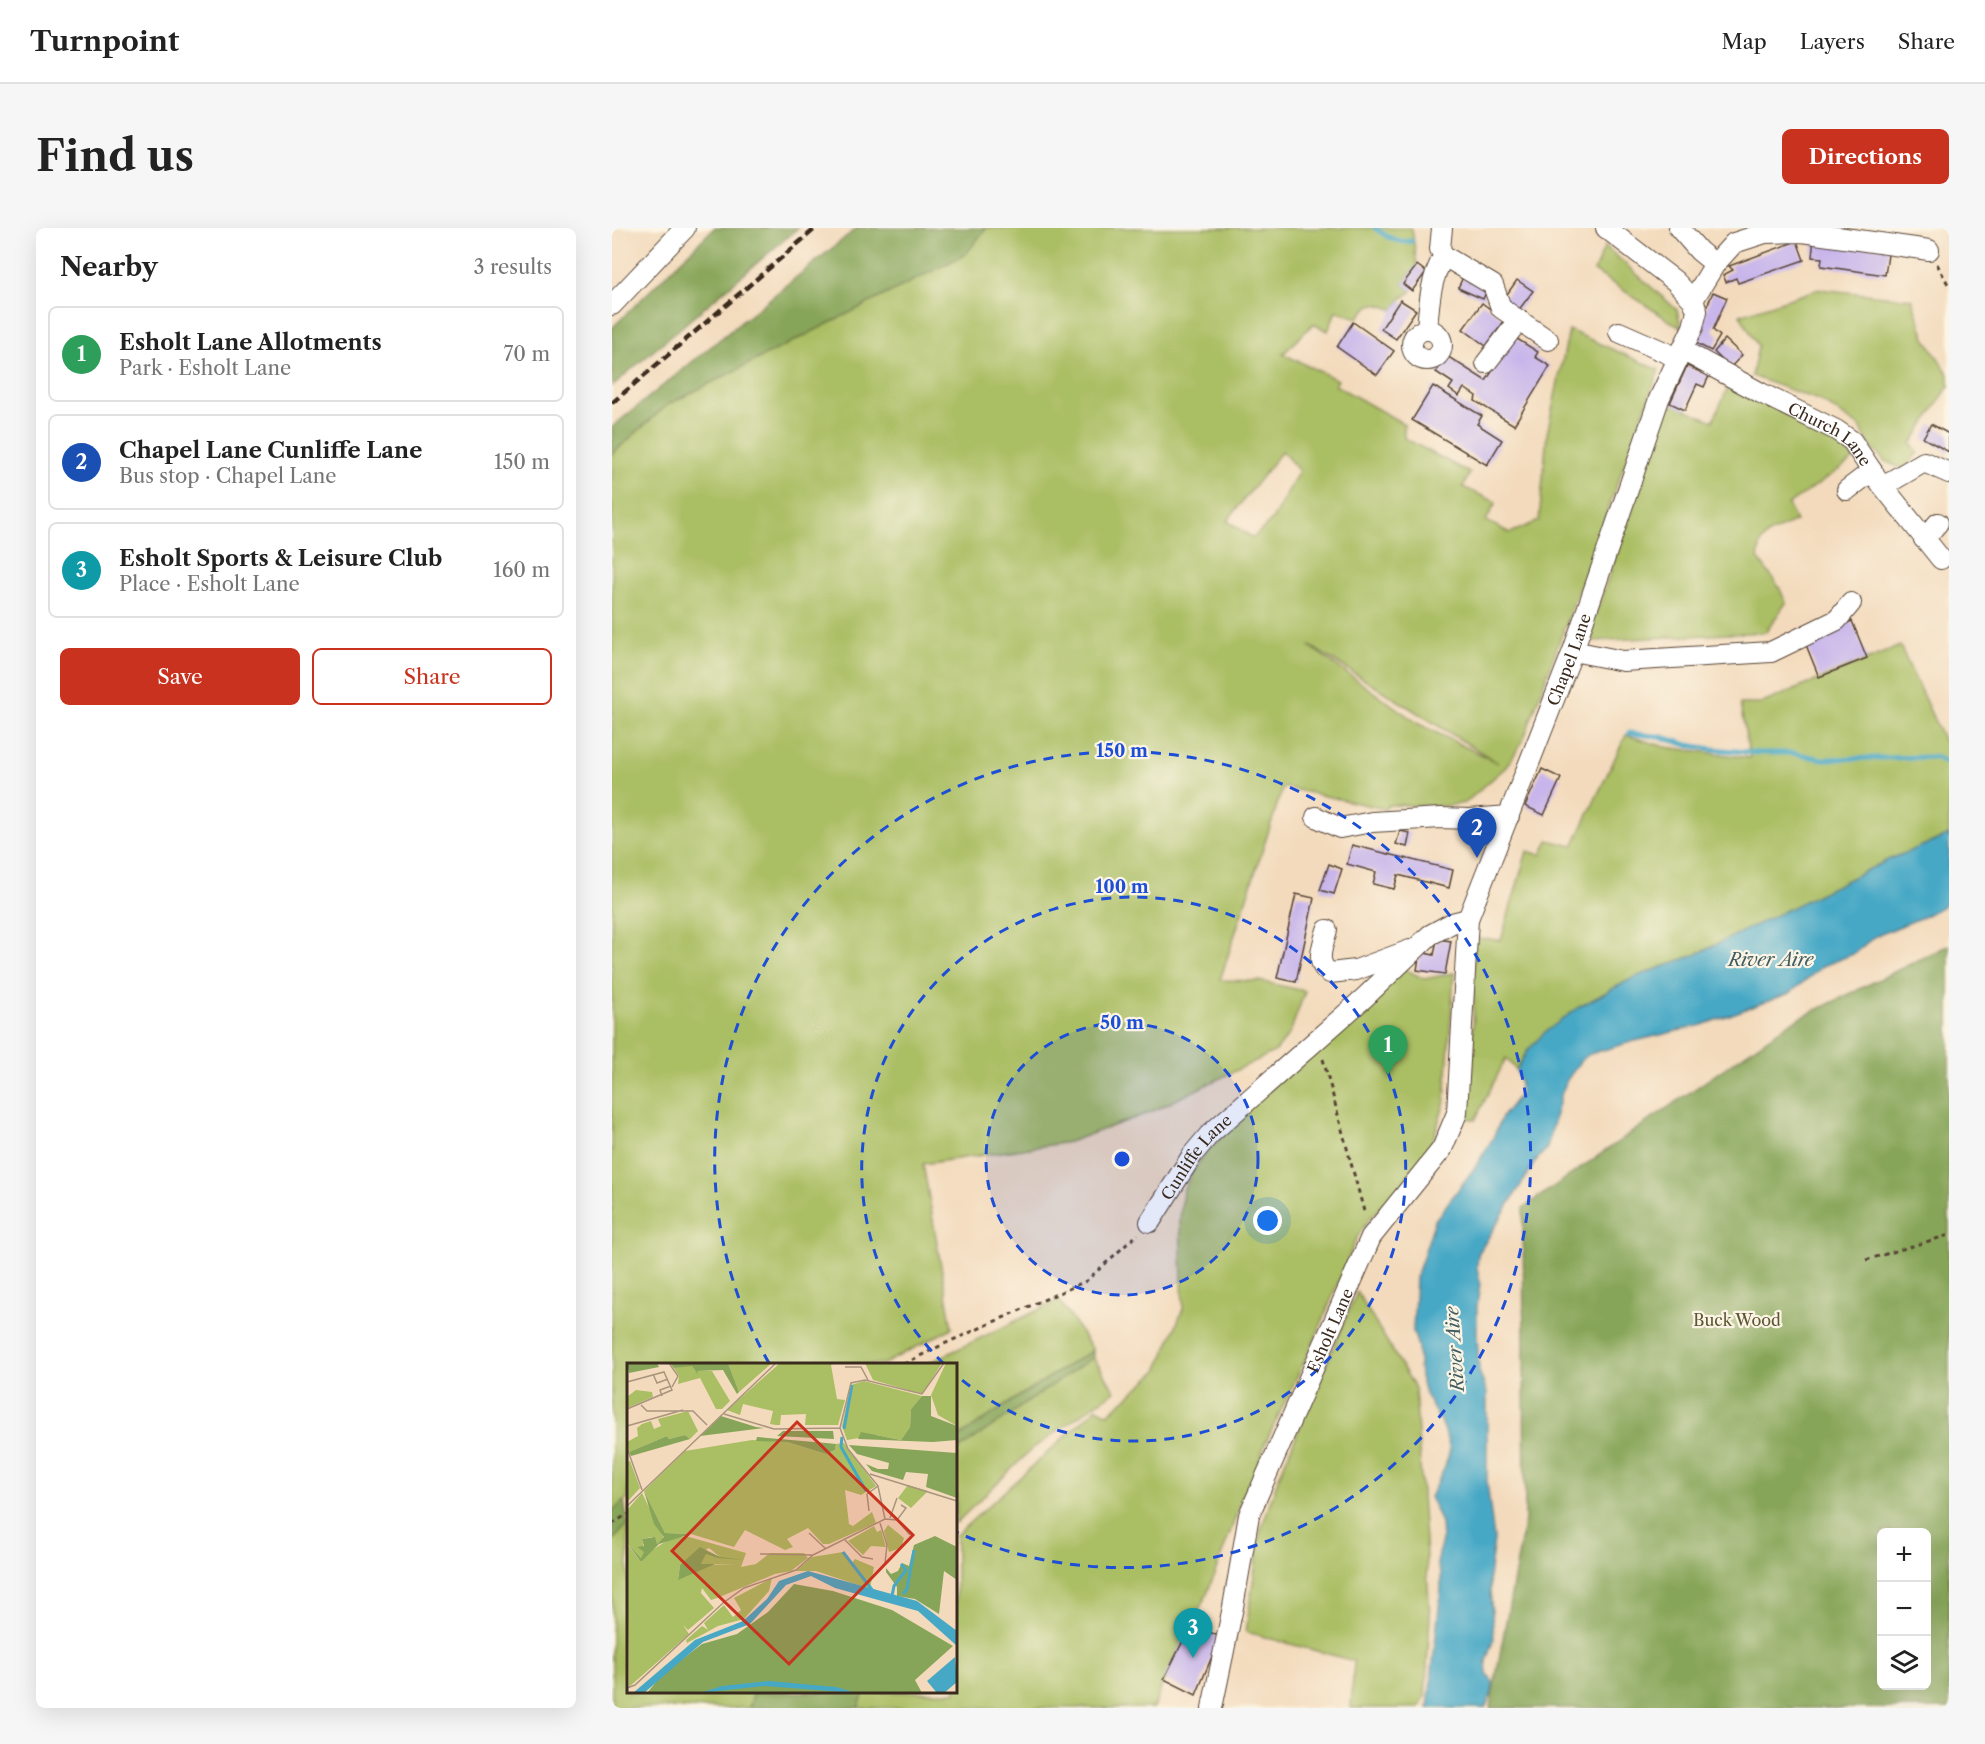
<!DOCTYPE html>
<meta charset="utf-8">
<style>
:root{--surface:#fff;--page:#f6f6f6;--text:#222;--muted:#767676;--line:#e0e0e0;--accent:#c8321e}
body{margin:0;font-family:"Libre Caslon Text",serif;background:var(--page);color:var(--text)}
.controls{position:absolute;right:18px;bottom:18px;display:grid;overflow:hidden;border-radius:9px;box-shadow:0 6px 24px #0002}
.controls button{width:54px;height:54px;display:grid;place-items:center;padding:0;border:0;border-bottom:2px solid var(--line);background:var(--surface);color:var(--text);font:30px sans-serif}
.you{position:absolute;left:656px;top:993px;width:21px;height:21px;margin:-15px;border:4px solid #fff;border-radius:50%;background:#1a73e8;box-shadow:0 0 0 9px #1a73e833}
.badge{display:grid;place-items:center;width:39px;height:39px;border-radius:50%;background:var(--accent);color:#fff;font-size:20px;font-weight:700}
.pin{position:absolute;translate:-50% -50px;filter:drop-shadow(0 2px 3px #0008)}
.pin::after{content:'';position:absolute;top:32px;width:21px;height:18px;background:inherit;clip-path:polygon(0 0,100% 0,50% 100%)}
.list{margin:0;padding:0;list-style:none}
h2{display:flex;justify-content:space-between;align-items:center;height:78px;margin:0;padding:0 24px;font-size:26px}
h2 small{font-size:20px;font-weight:400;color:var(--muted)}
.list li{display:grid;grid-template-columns:39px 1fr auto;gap:18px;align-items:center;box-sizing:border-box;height:96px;margin:0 12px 12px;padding:0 12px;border:2px solid var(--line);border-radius:9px}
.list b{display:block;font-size:22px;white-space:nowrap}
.list p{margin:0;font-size:20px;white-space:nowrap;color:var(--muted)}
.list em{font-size:20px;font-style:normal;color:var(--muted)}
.actions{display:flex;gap:12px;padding:18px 24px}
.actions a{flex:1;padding:14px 0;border:2px solid var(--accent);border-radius:9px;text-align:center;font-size:21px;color:var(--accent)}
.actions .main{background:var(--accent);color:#fff}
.icon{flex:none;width:33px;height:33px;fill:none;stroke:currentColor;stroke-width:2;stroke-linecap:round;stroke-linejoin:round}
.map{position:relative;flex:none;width:1337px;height:1480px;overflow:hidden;border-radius:9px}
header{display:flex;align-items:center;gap:36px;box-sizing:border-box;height:84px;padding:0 30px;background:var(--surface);border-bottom:2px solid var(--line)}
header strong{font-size:28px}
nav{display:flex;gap:33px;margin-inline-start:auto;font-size:21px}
.intro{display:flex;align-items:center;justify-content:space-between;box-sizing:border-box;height:144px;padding:0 36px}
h1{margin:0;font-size:42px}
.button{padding:15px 27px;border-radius:9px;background:var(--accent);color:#fff;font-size:21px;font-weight:700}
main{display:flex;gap:36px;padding:0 36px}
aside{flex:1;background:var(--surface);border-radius:9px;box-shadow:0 6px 24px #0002}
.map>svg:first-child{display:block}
.green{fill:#aabe63;stroke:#727440;stroke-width:1.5;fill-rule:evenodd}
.forest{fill:#87a559;stroke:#61683c;stroke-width:1.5;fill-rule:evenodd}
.water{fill:#47a8c6;stroke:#416972;stroke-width:1.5}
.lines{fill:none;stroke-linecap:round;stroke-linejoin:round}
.stream{stroke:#47a8c6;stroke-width:5}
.building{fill:#c8b5eb}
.minor-casing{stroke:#574436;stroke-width:22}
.path{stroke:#574436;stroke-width:3;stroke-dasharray:4.5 4.5;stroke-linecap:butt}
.minor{stroke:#fff;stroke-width:20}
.rail{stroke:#3b2a1e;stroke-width:4.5;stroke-dasharray:9 4.5;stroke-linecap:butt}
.ring{fill:none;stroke:#1d4ed8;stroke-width:3;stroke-dasharray:10 8}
.labels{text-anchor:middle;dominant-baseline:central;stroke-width:4.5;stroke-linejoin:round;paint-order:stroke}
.street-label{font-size:16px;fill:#3b2a1e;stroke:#fcf5e5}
.park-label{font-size:16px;fill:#5c5633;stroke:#fcf5e5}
.water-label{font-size:18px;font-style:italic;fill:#405c61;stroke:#fcf5e5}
.inset-river{fill:none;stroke:#47a8c6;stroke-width:3}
.inset-road{fill:none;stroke:#a9947d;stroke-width:1.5}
.view{fill:#c8321e;fill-opacity:0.15;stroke:#c8321e;stroke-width:3}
.inset-edge{fill:none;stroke:#3b2a1e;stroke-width:3}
.centre{fill:#1d4ed8;stroke:#fcf5e5;stroke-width:3}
.ring-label{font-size:18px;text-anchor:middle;font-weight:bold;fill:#1d4ed8;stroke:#fcf5e5;stroke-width:4.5;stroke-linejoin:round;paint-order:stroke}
</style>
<header>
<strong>Turnpoint</strong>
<nav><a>Map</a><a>Layers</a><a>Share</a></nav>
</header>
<div class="intro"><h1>Find us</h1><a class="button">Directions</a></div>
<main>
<aside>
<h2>Nearby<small>3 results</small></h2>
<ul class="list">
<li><span class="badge" style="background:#2e9e5b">1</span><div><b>Esholt Lane Allotments</b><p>Park · Esholt Lane</p></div><em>70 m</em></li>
<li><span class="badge" style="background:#1a4fb4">2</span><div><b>Chapel Lane Cunliffe Lane</b><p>Bus stop · Chapel Lane</p></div><em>150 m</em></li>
<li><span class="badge" style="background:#0f9aa8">3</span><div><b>Esholt Sports &amp; Leisure Club</b><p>Place · Esholt Lane</p></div><em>160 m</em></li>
</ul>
<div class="actions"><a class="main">Save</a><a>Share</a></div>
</aside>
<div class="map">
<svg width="1337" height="1480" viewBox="0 0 1337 1480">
<rect width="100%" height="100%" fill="#fcf5e5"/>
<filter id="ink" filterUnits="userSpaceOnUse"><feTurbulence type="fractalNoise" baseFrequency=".0167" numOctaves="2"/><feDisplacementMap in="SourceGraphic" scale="12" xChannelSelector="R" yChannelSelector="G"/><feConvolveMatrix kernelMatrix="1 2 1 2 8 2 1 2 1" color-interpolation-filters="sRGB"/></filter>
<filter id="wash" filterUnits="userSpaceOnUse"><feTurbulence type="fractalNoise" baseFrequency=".008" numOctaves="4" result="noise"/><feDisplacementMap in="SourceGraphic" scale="24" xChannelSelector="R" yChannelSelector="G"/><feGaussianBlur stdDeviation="1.35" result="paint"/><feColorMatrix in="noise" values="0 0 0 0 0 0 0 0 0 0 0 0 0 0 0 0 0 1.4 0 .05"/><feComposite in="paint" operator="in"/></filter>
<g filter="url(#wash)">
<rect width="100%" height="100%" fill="#f3dabc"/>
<!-- green -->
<g class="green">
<path d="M374 0H800L805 37 791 56 800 63 788 72 782 82C761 74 760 72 746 90L724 83 716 103 701 96 671 126 726 152 723 157 792 196V210L858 245 851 259 884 274 874 293 898 305 927 293 935 206 957 102 1047 142 911 513 894 539 853 575 832 578 777 577 773 581 671 559 608 752 647 753 693 763 678 805 664 823 539 884 457 914 311 936 340 1100 272 1136H16V1271L0 1284V226L55 177 354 26ZM670 223 687 243 660 292 641 310 615 293ZM697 418 700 419 886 535 807 496Z"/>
<polygon points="993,18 1065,82 1070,101 982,43"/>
<polygon points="1207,61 1300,71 1313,110 1337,147 1337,158 1299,216 1306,224 1293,242 1273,233 1259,219 1248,199 1209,173 1140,148 1146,118 1128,87"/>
<polygon points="1117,157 1214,207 1231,218 1242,231 1176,277 1184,293 1156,306 1149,314 1146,330 1167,359 1174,375 1154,404 981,413 980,396 1058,175 1101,193"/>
<polygon points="1288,418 1337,524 1337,607 1276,632 1085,726 1021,750 967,779 916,822 904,842 894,830 863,892 853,889 861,840 862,710 889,712 915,623 929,627 936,612 961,618 1014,507 1053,519 1138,530 1128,476 1148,476"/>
<polygon points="791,740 812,751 842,745 833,873 818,922 794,953 757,991 744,1011 704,1109 653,1216 638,1260 633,1264 595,1366 552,1451 542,1480 246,1480 252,1464 344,1464 344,1307 485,1180 496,1186 545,1143 571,1081 568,991 571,963 580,945 592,927 639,877"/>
<polygon points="745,1064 803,1160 818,1389 813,1469 807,1480 739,1480 742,1433 634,1404 648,1305 666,1251"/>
<polygon points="447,1072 481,1122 409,1167 344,1211 344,1136 315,1136"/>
<polygon points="481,1129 503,1163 420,1221 344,1295 344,1223"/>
<polygon points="16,1296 16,1464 142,1464 137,1480 0,1480 0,1313"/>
</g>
<!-- forest -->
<g class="forest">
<polygon points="102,0 186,0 0,158 0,100"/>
<polygon points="245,0 374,0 354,26 55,177 0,226 0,199"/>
<path d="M1337 717V1480H878L913 1291 911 980 1178 795ZM1270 1304H1314V1458H1270Z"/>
<polygon points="481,1122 481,1129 344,1223 344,1211 409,1167"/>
<polygon points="12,1273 16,1296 0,1313 0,1284"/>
<polygon points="142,1464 252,1464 246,1480 137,1480"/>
</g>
<!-- water -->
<polygon class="water" points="1337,607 1337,675 1313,688 1262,709 1241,726 1211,738 1178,765 1090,797 1019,814 978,826 969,832 955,852 949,867 935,920 923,934 866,1026 865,1040 868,1055 865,1079 865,1107 867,1143 875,1165 875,1254 882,1311 877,1350 882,1410 874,1433 875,1446 881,1454 880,1465 873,1480 816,1480 829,1361 829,1346 825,1336 830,1312 829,1295 818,1269 833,1239 838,1222 832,1200 814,1168 808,1149 806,1119 801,1103 804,1050 823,992 864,938 881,910 890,889 908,866 908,853 904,842 916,822 932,805 967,779 1021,750 1085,726 1276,632"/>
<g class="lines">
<!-- stream -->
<g class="stream">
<path d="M763 0C775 9 785 16 800 13"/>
<polyline points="1017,505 1050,509 1076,517 1100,521 1146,525 1181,525 1210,531 1323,529 1337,536"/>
</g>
</g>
<g id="blocks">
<!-- building -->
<g class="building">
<polygon points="1202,11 1277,20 1273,47 1209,38 1210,30 1200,29"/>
<polygon points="1185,13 1192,32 1126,55 1124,50 1114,54 1111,47 1121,42 1117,38"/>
<polygon points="805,37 814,44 800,63 791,56"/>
<polygon points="851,49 876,60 871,71 846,60"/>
<polygon points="905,52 921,63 906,83 891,72"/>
<polygon points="1101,64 1115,70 1101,102 1108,108 1099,123 1080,113"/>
<polygon points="788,72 804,82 784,111 769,101"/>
<polygon points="870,75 893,92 874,118 851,101"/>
<polygon points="741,94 782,123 765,147 725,119"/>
<polygon points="902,109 926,124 923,129 938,138 902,197 863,173 864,168 852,160 847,168 837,161 841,155 824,144 835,128 874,153"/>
<polygon points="1113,111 1130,127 1118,140 1102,124"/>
<polygon points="1075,138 1097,148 1092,159 1085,156 1073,182 1058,175"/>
<polygon points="821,158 870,188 865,196 890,212 875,237 800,192"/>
<polygon points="1319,196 1337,206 1337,224 1311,210"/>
<polygon points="1240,393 1255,430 1207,449 1192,412"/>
<polygon points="930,541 949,550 932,587 913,578"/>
<polygon points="788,603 798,605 795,619 784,616"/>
<polygon points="740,617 841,642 837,660 786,647 782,661 761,656 764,644 735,636"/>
<polygon points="717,636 730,641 722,666 708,662"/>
<polygon points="684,666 702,670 684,754 665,750"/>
<polygon points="825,711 839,713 833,746 805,742 808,724 822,727"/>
<polygon points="580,1395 608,1409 584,1467 552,1451"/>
</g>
</g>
</g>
<g filter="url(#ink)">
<use href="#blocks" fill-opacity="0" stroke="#574436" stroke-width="1.5"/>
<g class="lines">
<defs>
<g id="minor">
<polyline points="830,0 828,21 832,28 881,57 889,80 936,112"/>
<polyline points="1067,0 1087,23 1103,36"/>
<polyline points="1081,72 1103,36 1122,15 1153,5 1190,4 1317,22"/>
<polyline points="0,77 73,0"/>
<circle cx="815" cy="117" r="15"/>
<path d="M815 102C817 76 818 51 832 28"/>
<polyline points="1007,104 1066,130"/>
<path id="s1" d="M1070 122 1149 165 1224 202 1240 213 1266 252 1329 331"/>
<polyline points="874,135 907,92"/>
<polyline points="1271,258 1312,234 1337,245"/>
<polyline points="1235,262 1260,243"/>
<polyline points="1312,311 1326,295"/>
<polyline points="961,423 1011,433 1159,424 1225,392 1239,375"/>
<polyline points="704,589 728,600 760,594 829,590 858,591 897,588"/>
<path d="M715 702C711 717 702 736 718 745L744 742 798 722"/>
<path id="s2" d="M538 994 581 926 597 907 752 770 818 707 840 695 856 691"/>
<path id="s3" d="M600 1480 621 1379 637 1287 759 1009 830 921 845 885 856 691 961 423 1047 171 1081 99 1085 83 1081 72 1063 53 994 0"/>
</g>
</defs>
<!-- minor casing -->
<use href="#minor" class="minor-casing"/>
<!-- path -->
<g class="path">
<polyline points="1325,36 1337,58"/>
<polyline points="711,831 753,987"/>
<polyline points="1254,1032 1337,1007"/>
<polyline points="292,1136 332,1116 474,1053 526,1006"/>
<polyline points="0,1296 16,1286"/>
</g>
<!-- minor -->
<use href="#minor" class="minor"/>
<!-- rail -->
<polyline class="rail" points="0,175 204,0"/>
</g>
</g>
<!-- distance rings -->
<circle cx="510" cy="931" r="136" fill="#1d4ed8" fill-opacity=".12"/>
<g class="ring">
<circle cx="510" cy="931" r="136"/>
<path d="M332 1136A272 272 0 1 1 344 1147"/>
<path d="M157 1135A408 408 0 1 1 344 1304"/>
</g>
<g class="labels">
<!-- street labels -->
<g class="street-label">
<text stroke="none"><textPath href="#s1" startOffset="171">Church Lane</textPath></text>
<text stroke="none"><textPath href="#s3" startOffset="1125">Chapel Lane</textPath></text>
<text stroke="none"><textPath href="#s2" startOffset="80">Cunliffe Lane</textPath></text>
<text stroke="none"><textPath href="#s3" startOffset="398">Esholt Lane</textPath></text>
</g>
<!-- park labels -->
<g class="park-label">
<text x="1125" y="1092">Buck Wood</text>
</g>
<!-- water labels -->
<g class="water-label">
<text x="1159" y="732">River Aire</text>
<text transform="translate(843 1121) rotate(-94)">River Aire</text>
</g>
</g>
<!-- overview -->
<g transform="translate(15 1135)">
<rect width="330" height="330" fill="#f3dabc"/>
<path d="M101 0H145L112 29ZM153 0H209L204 2 210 36 218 37 211 62H178L179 51 154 52 153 62H149L143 61 146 48 116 41 113 52 100 47ZM238 0H315L296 30H291L246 17ZM319 0H330V63L311 52 304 32ZM65 2 68 8H85L103 38 95 46H89L73 15 51 21 52 13 47 5ZM237 18 295 33 284 46 283 64 274 77 249 72 220 77 215 63 224 22ZM9 27 25 29 26 34 0 45V34ZM61 48 71 68 63 76 58 72 42 76 40 73 2 89 0 79 11 73 10 65 15 61 24 58 27 66 34 63 31 56ZM125 77 160 79 199 91 208 87 209 81 217 80 249 123 234 132 218 127 222 161 226 163 245 149 249 160 202 181H196L181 165 160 176 166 184 158 187 118 167 107 184 64 171 38 170 17 128 58 88ZM3 98 13 125 0 139V99ZM281 122 301 128 284 145 271 135ZM15 130 37 175 30 181 25 174 15 176 18 191 14 195 0 180V147ZM261 162 277 175 274 185 262 189 257 168ZM247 163 250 169 254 167 259 184 244 183 236 192 221 178ZM46 174H62L119 190 114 204 129 201 143 190H177L181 195 164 208 148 211 90 235 84 237 75 225 74 230 87 245 61 267 56 262 62 271 2 324 0 181 14 199 22 189ZM82 185 93 194 79 190 74 201 109 202H81L51 216 53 202ZM216 189 224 201 228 196 247 204 243 226 189 208H169L185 194ZM145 215 142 228 117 256 91 263 60 280 59 277 75 263 81 267 77 260 97 242 106 254 114 247 107 235Z" fill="#aabe63" fill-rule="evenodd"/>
<path d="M0 0H30L32 4 2 10ZM43 0H101L112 29 110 31 96 7 70 8 71 12 65 3 47 5ZM295 33H304V53L330 63V77L306 79 231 76 234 69 274 77 283 64 284 46ZM94 53 129 64 137 65 73 73ZM156 68H206L207 76 150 73ZM58 72 63 76 4 93 2 89 40 73 42 76ZM130 74 199 80 209 81 208 87 199 91 160 79 129 78ZM222 82 330 90V135L299 124 301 111 279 109 276 117 245 108 239 101 251 106H261L262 100 230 91ZM17 128 38 170 64 171 32 181 14 199 0 180 14 195 17 189 10 184 17 183 15 176 28 174 30 181 37 174 27 161ZM308 173 330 184V217L317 208 312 251 288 236 270 233V224L259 209V205L264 211 271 208 275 200 282 203 287 182ZM73 184 93 194 117 197 91 195 79 191 74 201H88L51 217 53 202ZM167 221 206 228 265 247 326 283 288 317 295 330H20L35 312 75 281 110 271 141 249Z" fill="#87a559"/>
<path d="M181 208 290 238 330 268V283L291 248 208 225 184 213 159 222 123 261 76 279 17 330H6L68 277 116 258 140 236 152 218ZM328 294 330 319 317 330H310L300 318ZM142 318 209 324 229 330 138 323 73 330 95 323Z" fill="#47a8c6"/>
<path class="inset-river" d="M217 66 225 22M215 74 214 84 239 128M216 189 246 228M276 231 280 226 287 187M265 233 267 223 279 207 274 201"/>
<path class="inset-road" d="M42 0 51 13 45 24M218 4H234L241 17M26 11 30 20 41 16M35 33 33 27 44 23M14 42 20 48H66L80 62M0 46 45 27 37 9 0 19M97 51 147 66 213 65 221 86 251 123 258 156M0 63 56 47M213 65 224 20 238 17 295 31 317 0M0 85 15 127M243 111 330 138M0 143 149 0M242 148 240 131 251 123M263 155 270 135M270 157 279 145 274 142M253 160 260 182 258 200M182 170 199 186M218 177 235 194 246 196M133 191 186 192M0 325 8 322 96 240 117 225 169 207 186 192 258 156 270 157 283 172"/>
<path class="view" d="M170 59 286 172 162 301 45 188Z"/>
<rect width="330" height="330" class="inset-edge"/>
</g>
<circle cx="510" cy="931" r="9" class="centre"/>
<g class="ring-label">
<text x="510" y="529">150 m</text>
<text x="510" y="665">100 m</text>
<text x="510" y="801">50 m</text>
</g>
</svg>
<div class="controls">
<button>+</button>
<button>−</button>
<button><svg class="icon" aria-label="layers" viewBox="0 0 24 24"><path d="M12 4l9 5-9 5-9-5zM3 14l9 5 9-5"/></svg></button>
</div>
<div class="you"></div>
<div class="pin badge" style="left:776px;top:847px;background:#2e9e5b">1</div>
<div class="pin badge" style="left:865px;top:630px;background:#1a4fb4">2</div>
<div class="pin badge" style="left:581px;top:1430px;background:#0f9aa8">3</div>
</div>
</main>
